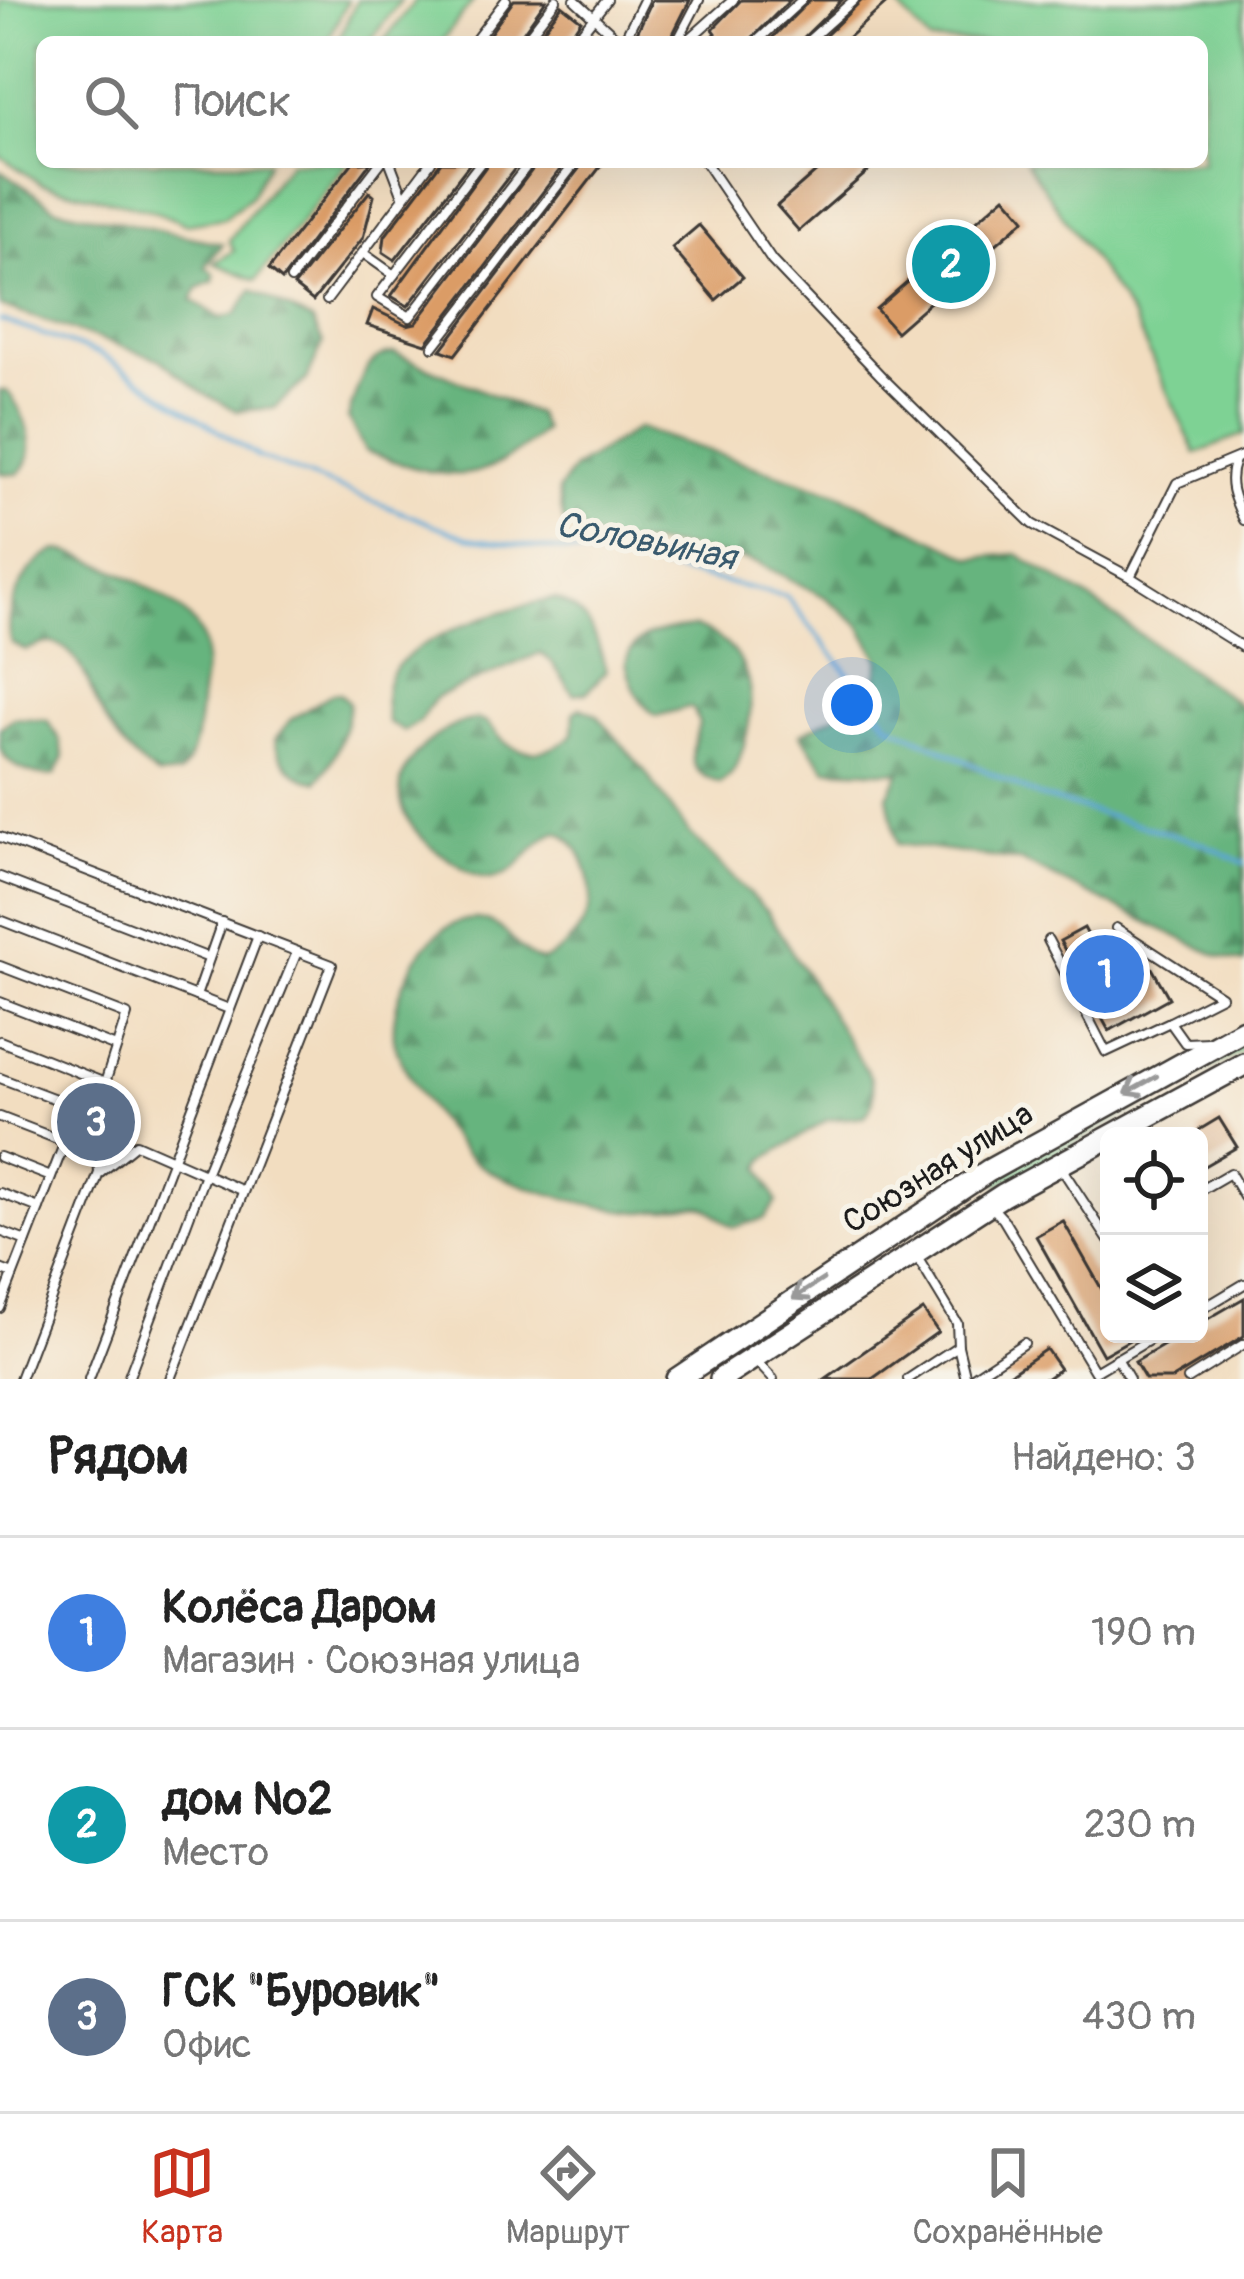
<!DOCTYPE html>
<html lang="ru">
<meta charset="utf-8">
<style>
:root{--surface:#fff;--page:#f6f6f6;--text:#222;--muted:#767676;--line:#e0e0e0;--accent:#c8321e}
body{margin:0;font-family:Pangolin,sans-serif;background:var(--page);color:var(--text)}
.controls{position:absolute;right:36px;bottom:36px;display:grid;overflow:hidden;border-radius:18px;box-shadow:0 12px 48px #0002}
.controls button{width:108px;height:108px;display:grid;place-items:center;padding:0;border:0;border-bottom:3px solid var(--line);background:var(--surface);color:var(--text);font:60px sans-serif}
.you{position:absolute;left:852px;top:705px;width:42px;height:42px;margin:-30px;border:9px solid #fff;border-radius:50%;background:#1a73e8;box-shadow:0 0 0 18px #1a73e833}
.badge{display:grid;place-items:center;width:78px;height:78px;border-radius:50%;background:var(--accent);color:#fff;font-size:39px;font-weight:700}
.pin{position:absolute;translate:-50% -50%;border:6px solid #fff;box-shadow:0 3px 12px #0006}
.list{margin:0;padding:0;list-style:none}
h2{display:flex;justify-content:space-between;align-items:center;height:156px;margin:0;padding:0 48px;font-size:51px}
h2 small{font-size:39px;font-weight:400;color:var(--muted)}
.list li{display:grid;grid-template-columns:78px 1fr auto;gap:36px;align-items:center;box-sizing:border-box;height:192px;padding:0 48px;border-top:3px solid var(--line)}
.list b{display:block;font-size:45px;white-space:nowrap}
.list p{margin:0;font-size:39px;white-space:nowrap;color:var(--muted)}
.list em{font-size:39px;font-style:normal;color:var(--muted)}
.icon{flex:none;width:66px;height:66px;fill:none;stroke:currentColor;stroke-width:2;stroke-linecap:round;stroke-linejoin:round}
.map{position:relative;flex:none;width:1244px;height:1379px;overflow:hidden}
.search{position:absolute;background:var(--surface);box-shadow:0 12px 48px #0002;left:36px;right:36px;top:36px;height:132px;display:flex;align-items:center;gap:30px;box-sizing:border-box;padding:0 42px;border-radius:18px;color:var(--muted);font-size:45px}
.sheet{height:732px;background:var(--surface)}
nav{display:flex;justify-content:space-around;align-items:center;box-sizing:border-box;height:168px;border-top:3px solid var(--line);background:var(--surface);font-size:33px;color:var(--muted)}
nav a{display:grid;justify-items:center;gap:6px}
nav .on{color:var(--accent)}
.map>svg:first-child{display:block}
.grass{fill:#7ed294;stroke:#4d7758;stroke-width:3}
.forest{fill:url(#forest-firs);stroke:#41684d;stroke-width:3}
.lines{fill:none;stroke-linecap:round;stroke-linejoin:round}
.stream{stroke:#5ca6d3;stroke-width:4.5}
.building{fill:#db9c66}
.service-casing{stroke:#3c3935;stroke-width:12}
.secondary-casing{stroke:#3c3935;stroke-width:26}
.service{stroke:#fff;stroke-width:8}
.secondary{stroke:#fff;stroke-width:21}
.oneway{stroke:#999}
.labels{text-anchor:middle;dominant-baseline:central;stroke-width:10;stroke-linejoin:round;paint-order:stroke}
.street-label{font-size:33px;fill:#1c1c1c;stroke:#f7f3e8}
.water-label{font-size:36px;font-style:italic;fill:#395a6e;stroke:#f7f3e8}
</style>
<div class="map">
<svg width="1244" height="1379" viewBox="0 0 1244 1379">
<defs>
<pattern id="forest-firs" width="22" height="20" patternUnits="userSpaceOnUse" patternTransform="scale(3)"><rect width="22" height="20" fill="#66b47e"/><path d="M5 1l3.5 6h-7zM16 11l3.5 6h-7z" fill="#539266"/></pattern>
</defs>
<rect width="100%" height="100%" fill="#f7f3e8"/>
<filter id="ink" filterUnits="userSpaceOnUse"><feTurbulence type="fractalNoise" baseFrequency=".00833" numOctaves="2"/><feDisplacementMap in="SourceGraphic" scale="24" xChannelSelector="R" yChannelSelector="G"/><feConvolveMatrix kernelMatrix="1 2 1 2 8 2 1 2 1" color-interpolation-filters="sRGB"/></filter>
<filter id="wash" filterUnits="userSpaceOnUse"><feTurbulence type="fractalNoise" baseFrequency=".004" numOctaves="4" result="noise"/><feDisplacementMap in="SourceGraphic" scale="48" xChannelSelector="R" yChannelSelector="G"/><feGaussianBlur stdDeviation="2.7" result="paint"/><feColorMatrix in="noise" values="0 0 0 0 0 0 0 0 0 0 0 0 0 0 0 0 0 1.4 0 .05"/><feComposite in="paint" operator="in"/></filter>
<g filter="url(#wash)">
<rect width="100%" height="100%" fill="#f2ddc0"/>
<!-- grass -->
<g class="grass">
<polygon points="0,0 348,0 327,42 42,42 42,162 268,162 251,196 224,218 186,224 151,210 42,184 0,156"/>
<polygon points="357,0 401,0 369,42 337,42"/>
<polygon points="416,0 474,0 441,42 383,42"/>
<polygon points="1244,0 1244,434 1196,454 1133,318 1026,162 1202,162 1202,42 930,42 894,1"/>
<polygon points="290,162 348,162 256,280 214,263 234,251 229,240"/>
<polygon points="1244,1038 1244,1051 999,1185 993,1176"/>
</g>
<!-- forest -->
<g class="forest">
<polygon points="0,170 56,208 223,244 205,267 214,273 214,281 198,288 192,300 221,318 236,314 252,290 312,321 323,343 307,379 274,408 237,411 203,393 159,359 0,306"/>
<path d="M395 353 536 414 544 430C477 491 446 480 365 451L348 418C357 391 362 355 395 353Z"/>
<path d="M0 391H7C25 411 42 454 18 474L0 473Z"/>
<polygon points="638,428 837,493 973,558 1017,554 1091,600 1236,702 1244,709 1244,963 1218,956 1020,861 897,844 888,796 900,772 826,769 800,734 873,696 880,660 859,624 825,597 758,563 689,548 603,540 564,523 558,491 574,468"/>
<path d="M58 550C96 557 188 600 202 637 209 656 202 683 200 703 198 726 196 758 179 774L159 776C135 763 114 737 101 712 90 691 82 650 53 643 43 641 35 648 25 650L11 643C0 611 27 561 58 550Z"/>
<path d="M555 599C590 612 597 636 606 671L587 692 573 694 551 661 540 653 435 698 419 722 404 731 388 723C386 711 384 697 387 684 399 638 513 606 555 599Z"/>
<path d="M694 627C750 645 759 694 744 744 739 761 735 775 720 783 682 770 692 753 699 724L694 710 689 707 657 716C639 706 631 684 626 663 633 632 666 630 694 627Z"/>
<path d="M333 693H340L349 703C347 728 335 762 317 781 297 780 278 759 275 740L290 720Z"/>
<path d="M580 707 597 715 644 770 689 833 767 912 870 1076C875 1093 876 1101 865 1116L827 1120 765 1159 761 1168 777 1202 764 1219 734 1227C722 1223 716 1210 704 1207 689 1203 659 1213 640 1212 598 1209 516 1188 481 1166 456 1151 397 1068 394 1038 390 994 425 920 475 919 507 919 515 955 542 961 559 954 577 937 585 920 599 894 585 843 558 832 531 839 524 874 492 878 477 879 463 868 451 860 397 827 378 779 435 737 446 729 464 719 478 720 491 721 496 736 506 743 527 758 557 752 573 734L574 712Z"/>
<path d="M14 718 47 720 60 740 64 757 55 775C38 778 7 767 1 749 0 747 0 731 0 728Z"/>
</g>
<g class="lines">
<!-- stream -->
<polyline class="stream" points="0,320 100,354 259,457 468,538 614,558 786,596 889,724 1038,796 1202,843 1244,863"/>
</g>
<g id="blocks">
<!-- building -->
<g class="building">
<polygon points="514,0 546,0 516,42 484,42"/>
<polygon points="652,0 690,0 669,42 634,39"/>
<polygon points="741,0 790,0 748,42 707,42 716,33 713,29"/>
<polygon points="810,0 842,0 799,42 768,42"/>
<polygon points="862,0 890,0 843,42 819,42"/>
<polygon points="562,5 581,20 566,42 534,42"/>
<polygon points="353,162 371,162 282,280 269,269"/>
<polygon points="441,162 471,162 395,260 383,252 385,236"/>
<polygon points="489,162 520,162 408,306 391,296"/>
<polygon points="538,162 566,162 426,344 367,325 373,309 407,325 416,323"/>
<polygon points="584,162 604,162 455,355 441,350"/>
<polygon points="827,162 879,162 799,231 777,206"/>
<polygon points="369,192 374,196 363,238 313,301 294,286"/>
<polygon points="1005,196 1025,219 896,332 876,309"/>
<polygon points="699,225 743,277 716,300 672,248"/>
<polygon points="1084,928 1117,988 1152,968 1169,998 1109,1031 1060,941"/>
<polygon points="1219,1118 1237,1147 1199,1169 1199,1130"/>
<polygon points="1063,1221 1109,1302 1109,1334 1140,1334 1103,1355 1036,1236"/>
<polygon points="1244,1298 1244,1336 1172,1379 1145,1379 1135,1362 1183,1334 1199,1334 1199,1324"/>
<polygon points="923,1310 938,1332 872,1379 825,1379"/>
<polygon points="1046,1349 1060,1369 1046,1379 1002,1379"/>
</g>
</g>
</g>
<g filter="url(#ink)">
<use href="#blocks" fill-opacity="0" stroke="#3c3935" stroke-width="3"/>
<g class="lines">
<defs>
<g id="service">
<polyline points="575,0 621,42"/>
<polyline points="474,42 506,0"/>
<polyline points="524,42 556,0"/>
<polyline points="574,42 607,0"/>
<polyline points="623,42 644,0"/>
<polyline points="677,42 699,0"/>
<polyline points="686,42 733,0"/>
<polyline points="756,42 802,0"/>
<polyline points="807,42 854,0"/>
<polyline points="390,162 403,196"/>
<polyline points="481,162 377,297 410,317 530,162"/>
<polyline points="705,162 772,261 882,377 1032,524 1130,577 1244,648"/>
<polyline points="363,253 394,275"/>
<polyline points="291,279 381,162"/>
<polyline points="327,300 431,162"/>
<polyline points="433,347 576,162"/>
<path d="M1235 460C1226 483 1234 499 1244 520"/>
<polyline points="1130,577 1177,483 1244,455"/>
<polyline points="0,837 332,965 170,1379"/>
<polyline points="0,877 209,958"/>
<polyline points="0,920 229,1009"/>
<polyline points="1116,928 1221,996 1170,1022 1185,1043 1209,1042"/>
<polyline points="1048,940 1106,1052 1170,1022"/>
<polyline points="0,966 127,1015 95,1114 99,1173 20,1379"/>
<polyline points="196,996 222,922"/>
<polyline points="0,1002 116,1047"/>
<polyline points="0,1041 105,1083"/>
<polyline points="0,1078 95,1114"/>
<polyline points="0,1117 65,1142 0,1308"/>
<polyline points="0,1157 51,1177"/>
<polyline points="1062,1169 1109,1241"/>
<polyline points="100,1173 136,1144 241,1190"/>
<polyline points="1199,1191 1230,1173 1244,1197"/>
<polyline points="0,1193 39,1208"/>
<polyline points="990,1205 1003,1219 1095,1372 1159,1334"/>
<polyline points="0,1231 26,1241"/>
<polyline points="0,1269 13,1274"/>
<polyline points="1199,1311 1244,1284"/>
<polyline points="958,1346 966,1379"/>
<polyline points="1117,1358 1129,1379"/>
<polyline points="757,1362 773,1379"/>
<polyline points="89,1379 258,936"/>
<polyline points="128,1379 205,1174 297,952"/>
<polyline points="908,1379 958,1346 957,1323 917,1257"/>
<polyline points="970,1379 1024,1343"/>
<polyline points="1188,1379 1244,1344"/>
</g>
<g id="secondary">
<polyline points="677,1379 988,1171 1244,1030"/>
<polyline points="721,1379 1003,1195 1244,1064"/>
</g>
</defs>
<!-- service casing -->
<use href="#service" class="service-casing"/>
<!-- secondary casing -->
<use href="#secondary" class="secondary-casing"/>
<!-- service -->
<use href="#service" class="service"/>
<!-- secondary -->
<use href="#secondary" class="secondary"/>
</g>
<!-- one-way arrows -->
<defs><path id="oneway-shaft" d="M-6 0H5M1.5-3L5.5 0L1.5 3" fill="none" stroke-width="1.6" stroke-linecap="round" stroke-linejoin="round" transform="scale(3)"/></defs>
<g class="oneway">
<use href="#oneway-shaft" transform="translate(1141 1085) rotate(151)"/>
<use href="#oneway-shaft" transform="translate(808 1289) rotate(147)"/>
</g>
</g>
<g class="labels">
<!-- street labels -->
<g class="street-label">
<text transform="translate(938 1168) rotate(-32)">Союзная улица</text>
</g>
<!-- water labels -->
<g class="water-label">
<text transform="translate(646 541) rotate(11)">Соловьиная</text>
</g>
</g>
</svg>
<div class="controls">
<button><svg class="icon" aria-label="locate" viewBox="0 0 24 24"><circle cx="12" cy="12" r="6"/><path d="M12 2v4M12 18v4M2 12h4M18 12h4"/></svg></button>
<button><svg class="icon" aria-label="layers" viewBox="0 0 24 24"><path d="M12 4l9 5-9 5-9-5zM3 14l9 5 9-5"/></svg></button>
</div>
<div class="you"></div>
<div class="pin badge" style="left:1105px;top:974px;background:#3f7fe0">1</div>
<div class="pin badge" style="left:951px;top:264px;background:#0f9aa8">2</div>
<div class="pin badge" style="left:96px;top:1122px;background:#5c6f8a">3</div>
<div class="search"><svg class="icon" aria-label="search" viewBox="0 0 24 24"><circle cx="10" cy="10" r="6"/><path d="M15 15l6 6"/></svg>Поиск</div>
</div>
<section class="sheet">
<h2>Рядом<small>Найдено: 3</small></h2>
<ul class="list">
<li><span class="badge" style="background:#3f7fe0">1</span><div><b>Колёса Даром</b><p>Магазин · Союзная улица</p></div><em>190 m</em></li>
<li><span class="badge" style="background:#0f9aa8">2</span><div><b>дом №2</b><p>Место</p></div><em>230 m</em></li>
<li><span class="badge" style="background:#5c6f8a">3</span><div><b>ГСК &quot;Буровик&quot;</b><p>Офис</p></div><em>430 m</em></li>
</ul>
</section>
<nav>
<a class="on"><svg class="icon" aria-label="map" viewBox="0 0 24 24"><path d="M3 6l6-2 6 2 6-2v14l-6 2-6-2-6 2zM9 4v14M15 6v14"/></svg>Карта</a>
<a><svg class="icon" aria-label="directions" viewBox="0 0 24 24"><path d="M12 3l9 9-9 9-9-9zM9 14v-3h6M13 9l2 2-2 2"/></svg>Маршрут</a>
<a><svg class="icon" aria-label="saved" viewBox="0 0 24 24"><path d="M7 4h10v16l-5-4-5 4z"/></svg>Сохранённые</a>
</nav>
